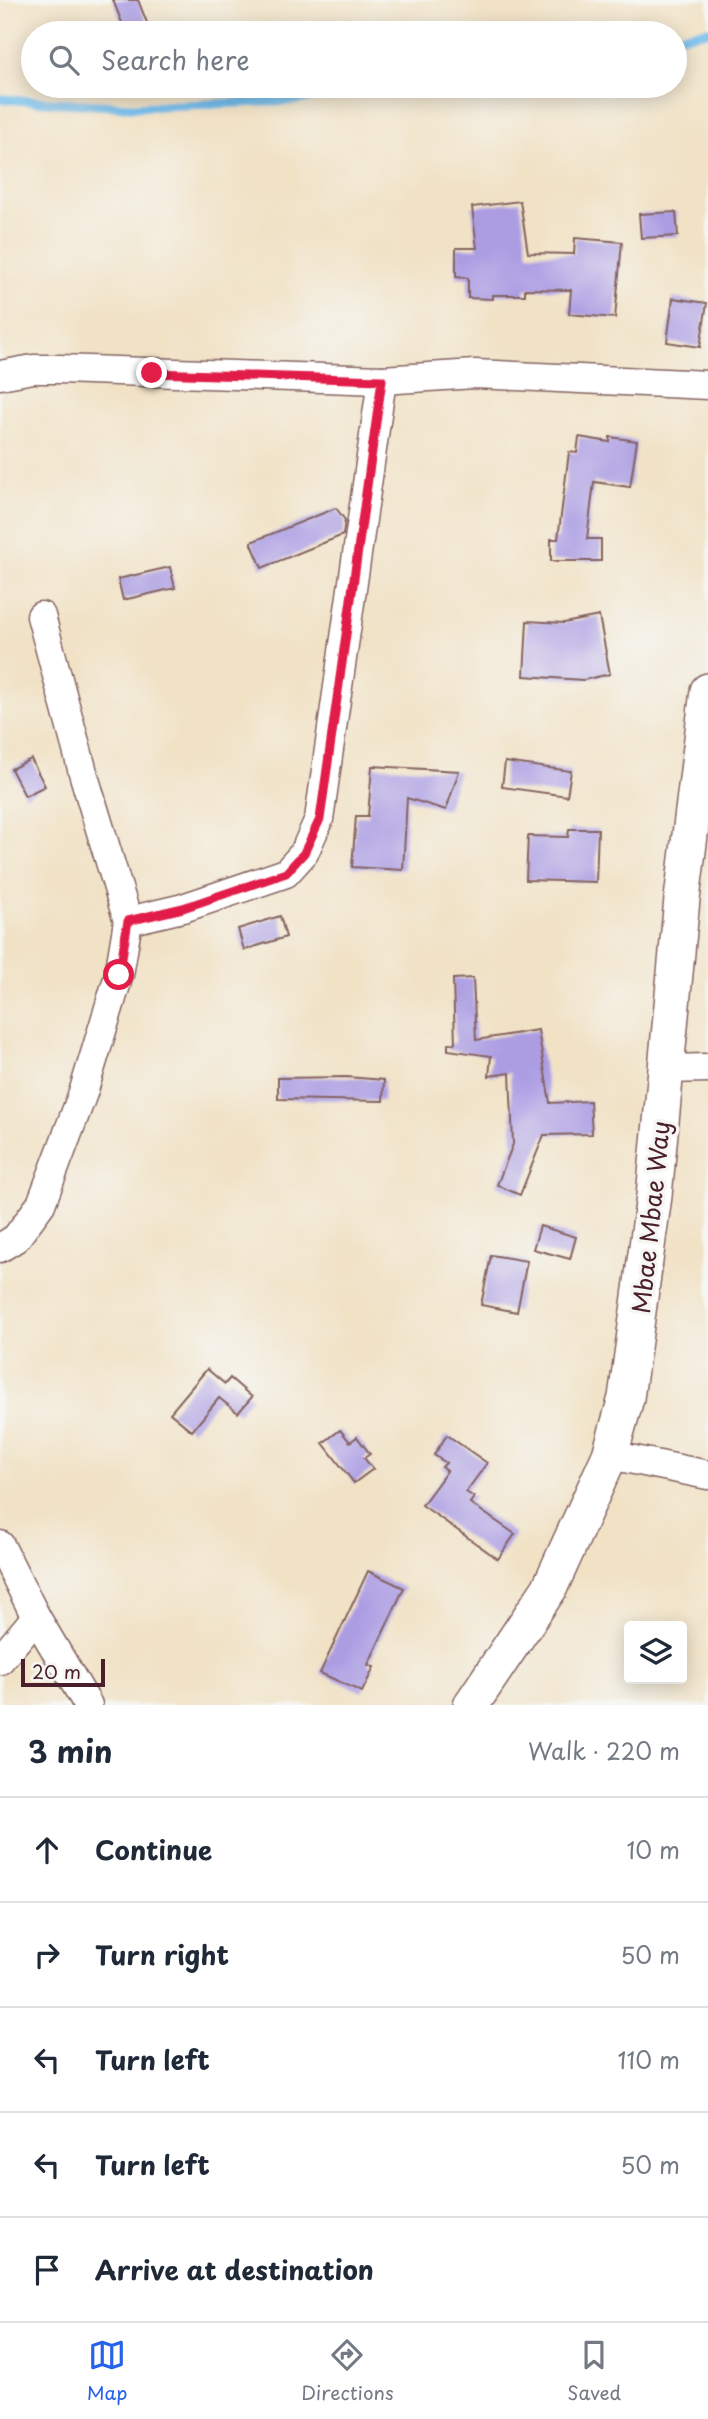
<!DOCTYPE html>
<meta charset="utf-8">
<style>
:root{--surface:#fff;--page:#f2f2f3;--text:#1f2937;--muted:#747a83;--line:#e0e1e3;--accent:#2563eb}
body{margin:0;font-family:"Playpen Sans",sans-serif;background:var(--page);color:var(--text)}
.controls{position:absolute;right:21px;bottom:21px;display:grid;overflow:hidden;border-radius:7px;box-shadow:0 4px 18px #0003}
.controls button{width:63px;height:63px;display:grid;place-items:center;padding:0;border:0;border-bottom:2px solid var(--line);background:var(--surface);color:var(--text);font:35px sans-serif}
.scale{position:absolute;left:21px;bottom:18px;width:84px;box-sizing:border-box;padding-left:7px;border:4px solid #4a1f2b;border-top:0;font-size:19px;line-height:24px;white-space:nowrap;color:#4a1f2b;-webkit-text-stroke:5px #f6f6f2;paint-order:stroke}
.stop{position:absolute;width:21px;height:21px;margin:-16px;border:5px solid #e11d48;border-radius:50%;background:#fff}
.stop.end{background:#e11d48;border-color:#fff;box-shadow:0 2px 7px #0008}
.list{margin:0;padding:0;list-style:none}
h2{display:flex;justify-content:space-between;align-items:center;height:91px;margin:0;padding:0 28px;font-size:30px}
h2 small{font-size:23px;font-weight:400;color:var(--muted)}
.list li{display:grid;grid-template-columns:46px 1fr auto;gap:21px;align-items:center;box-sizing:border-box;height:105px;padding:0 28px;border-top:2px solid var(--line)}
.list b{display:block;font-size:26px;white-space:nowrap}
.list em{font-size:23px;font-style:normal;color:var(--muted)}
.icon{flex:none;width:38px;height:38px;fill:none;stroke:currentColor;stroke-width:2;stroke-linecap:round;stroke-linejoin:round}
.map{position:relative;flex:none;width:708px;height:1705px;overflow:hidden}
.search{position:absolute;background:var(--surface);box-shadow:0 4px 18px #0003;left:21px;right:21px;top:21px;height:77px;display:flex;align-items:center;gap:18px;box-sizing:border-box;padding:0 24px;border-radius:38px;color:var(--muted);font-size:26px}
.sheet{height:616px;background:var(--surface)}
nav{display:flex;justify-content:space-around;align-items:center;box-sizing:border-box;height:98px;border-top:2px solid var(--line);background:var(--surface);font-size:19px;color:var(--muted)}
nav a{display:grid;justify-items:center;gap:4px}
nav .on{color:var(--accent)}
.map>svg:first-child{display:block}
.lines{fill:none;stroke-linecap:round;stroke-linejoin:round}
.stream{stroke:#73beec;stroke-width:9}
.building{fill:#ac9de3}
.minor-casing{stroke:#846361;stroke-width:31}
.tertiary-casing{stroke:#846361;stroke-width:38}
.minor{stroke:#fff;stroke-width:28}
.tertiary{stroke:#fff;stroke-width:35}
.route{stroke:#e11d48;stroke-width:9}
.labels{text-anchor:middle;dominant-baseline:central;stroke-width:7;stroke-linejoin:round;paint-order:stroke}
.street-label{font-size:24px;fill:#4a1f2b;stroke:#f6f6f2}
</style>
<div class="map">
<svg width="708" height="1705" viewBox="0 0 708 1705">
<rect width="100%" height="100%" fill="#f6f6f2"/>
<filter id="ink" filterUnits="userSpaceOnUse"><feTurbulence type="fractalNoise" baseFrequency=".0143" numOctaves="2"/><feDisplacementMap in="SourceGraphic" scale="14" xChannelSelector="R" yChannelSelector="G"/><feConvolveMatrix kernelMatrix="1 2 1 2 8 2 1 2 1" color-interpolation-filters="sRGB"/></filter>
<filter id="wash" filterUnits="userSpaceOnUse"><feTurbulence type="fractalNoise" baseFrequency=".00686" numOctaves="4" result="noise"/><feDisplacementMap in="SourceGraphic" scale="28" xChannelSelector="R" yChannelSelector="G"/><feGaussianBlur stdDeviation="1.57" result="paint"/><feColorMatrix in="noise" values="0 0 0 0 0 0 0 0 0 0 0 0 0 0 0 0 0 1.4 0 .05"/><feComposite in="paint" operator="in"/></filter>
<g filter="url(#wash)">
<rect width="100%" height="100%" fill="#f1e2c6"/>
<g class="lines">
<!-- stream -->
<g class="stream">
<polyline points="675,37 708,31"/>
<polyline points="0,99 131,107 291,101 382,86"/>
</g>
</g>
<g id="blocks">
<!-- building -->
<g class="building">
<polygon points="113,0 138,0 151,33 126,33"/>
<polygon points="520,201 528,253 574,254 575,238 622,242 615,318 569,314 571,290 525,289 525,295 493,295 493,299 468,298 468,278 456,277 456,248 477,248 472,207"/>
<polygon points="676,212 678,236 641,238 639,214"/>
<polygon points="673,298 707,303 700,347 667,342"/>
<polygon points="579,437 610,442 610,437 637,441 630,487 594,482 587,539 601,539 601,561 551,561 551,539 558,539 569,452 577,453"/>
<polygon points="336,508 345,520 343,535 262,568 251,542"/>
<polygon points="170,567 175,588 123,600 118,579"/>
<polygon points="599,616 610,674 583,680 524,676 527,621 564,623"/>
<polygon points="31,759 45,786 25,796 11,769"/>
<polygon points="505,762 571,771 567,796 502,787"/>
<polygon points="372,766 459,771 446,810 407,798 403,870 352,867 356,816 368,816"/>
<polygon points="569,829 598,829 596,882 526,880 528,836 568,837"/>
<polygon points="280,916 286,937 244,950 238,929"/>
<polygon points="473,978 476,1040 538,1030 550,1103 590,1101 592,1134 544,1135 520,1195 497,1185 513,1144 510,1073 489,1076 491,1056 448,1050 448,1044 455,1043 453,979"/>
<polygon points="347,1077 384,1080 383,1101 278,1099 278,1078"/>
<polygon points="540,1226 576,1237 570,1259 533,1249"/>
<polygon points="491,1255 527,1261 517,1312 481,1305"/>
<polygon points="207,1369 225,1384 230,1378 252,1397 238,1413 219,1398 192,1431 170,1413"/>
<polygon points="340,1430 350,1442 357,1437 370,1454 364,1458 373,1469 354,1483 323,1443"/>
<polygon points="447,1435 487,1463 466,1492 474,1497 470,1503 515,1534 498,1559 422,1505 447,1471 442,1467 446,1463 434,1455"/>
<polygon points="368,1571 404,1588 368,1665 374,1667 362,1692 320,1673"/>
</g>
</g>
</g>
<g filter="url(#ink)">
<use href="#blocks" fill-opacity="0" stroke="#846361" stroke-width="2"/>
<g class="lines">
<defs>
<g id="minor">
<polyline points="0,375 33,369 59,369 382,380 475,374 708,385"/>
<polyline points="41,616 84,776 128,921"/>
<polyline points="666,1069 708,1068"/>
<polyline points="0,1248 16,1238 41,1204 83,1093 119,975 128,921 183,908 286,873 304,853 319,819 382,380"/>
<polyline points="610,1455 708,1475"/>
<polyline points="0,1545 36,1617 88,1705"/>
<polyline points="0,1660 36,1617"/>
</g>
<polyline id="tertiary" points="471,1705 549,1589 610,1455 626,1398 654,1196 682,899 708,691"/>
</defs>
<!-- minor casing -->
<use href="#minor" class="minor-casing"/>
<!-- tertiary casing -->
<use href="#tertiary" class="tertiary-casing"/>
<!-- minor -->
<use href="#minor" class="minor"/>
<!-- tertiary -->
<use href="#tertiary" class="tertiary"/>
</g>
</g>
<g class="lines" filter="url(#ink)">
<!-- route -->
<polyline class="route" points="119,975 128,921 183,908 286,873 304,853 320,819 382,380 152,373"/>
</g>
<g class="labels">
<!-- street labels -->
<g class="street-label">
<text transform="translate(650 1217) rotate(-84)">Mbae Mbae Way</text>
</g>
</g>
</svg>
<div class="controls">
<button><svg class="icon" aria-label="layers" viewBox="0 0 24 24"><path d="M12 4l9 5-9 5-9-5zM3 14l9 5 9-5"/></svg></button>
</div>
<div class="scale">20 m</div>
<div class="stop" style="left:119px;top:975px"></div>
<div class="stop end" style="left:152px;top:373px"></div>
<div class="search"><svg class="icon" aria-label="search" viewBox="0 0 24 24"><circle cx="10" cy="10" r="6"/><path d="M15 15l6 6"/></svg>Search here</div>
</div>
<section class="sheet">
<h2>3 min<small>Walk · 220 m</small></h2>
<ul class="list">
<li><svg class="icon" aria-label="ahead" viewBox="0 0 24 24"><path d="M12 20V5M6 11l6-6 6 6"/></svg><div><b>Continue</b></div><em>10 m</em></li>
<li><svg class="icon" aria-label="right" viewBox="0 0 24 24"><path d="M7 20v-9h11M14 6l5 5-5 5"/></svg><div><b>Turn right</b></div><em>50 m</em></li>
<li><svg class="icon" aria-label="left" viewBox="0 0 24 24"><path d="M17 20v-9H6M10 6l-5 5 5 5"/></svg><div><b>Turn left</b></div><em>110 m</em></li>
<li><svg class="icon" aria-label="left" viewBox="0 0 24 24"><path d="M17 20v-9H6M10 6l-5 5 5 5"/></svg><div><b>Turn left</b></div><em>50 m</em></li>
<li><svg class="icon" aria-label="arrive" viewBox="0 0 24 24"><path d="M6 21V4h12l-3 4 3 4H6"/></svg><div><b>Arrive at destination</b></div></li>
</ul>
</section>
<nav>
<a class="on"><svg class="icon" aria-label="map" viewBox="0 0 24 24"><path d="M3 6l6-2 6 2 6-2v14l-6 2-6-2-6 2zM9 4v14M15 6v14"/></svg>Map</a>
<a><svg class="icon" aria-label="directions" viewBox="0 0 24 24"><path d="M12 3l9 9-9 9-9-9zM9 14v-3h6M13 9l2 2-2 2"/></svg>Directions</a>
<a><svg class="icon" aria-label="saved" viewBox="0 0 24 24"><path d="M7 4h10v16l-5-4-5 4z"/></svg>Saved</a>
</nav>
